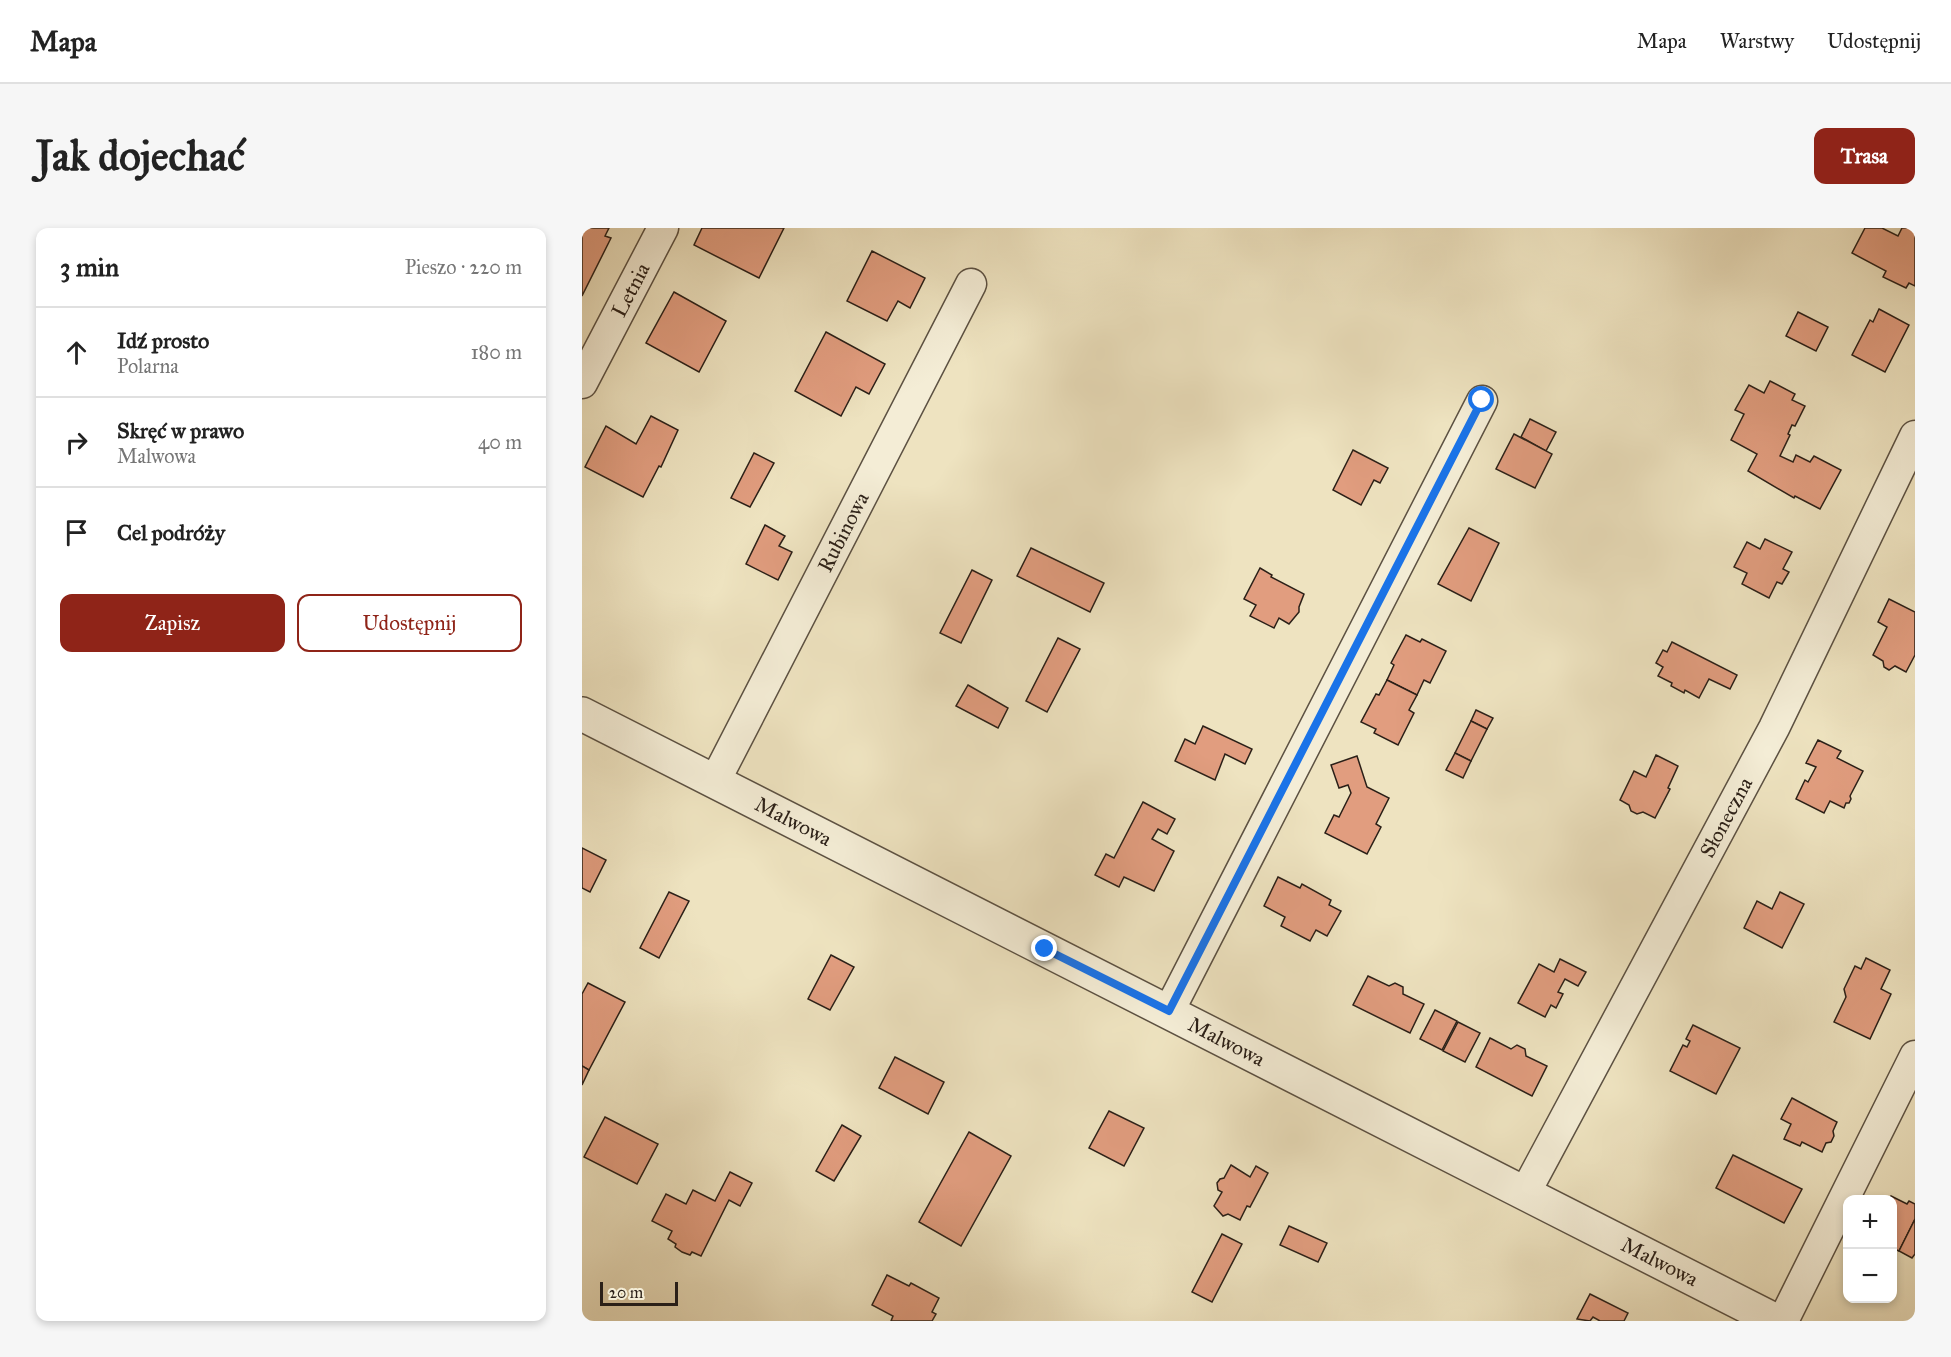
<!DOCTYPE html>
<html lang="pl">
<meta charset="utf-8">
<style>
:root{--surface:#fff;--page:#f6f6f6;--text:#222;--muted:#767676;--line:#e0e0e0;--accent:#8f2418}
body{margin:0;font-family:"IM FELL Great Primer",serif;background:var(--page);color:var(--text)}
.controls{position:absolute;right:18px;bottom:18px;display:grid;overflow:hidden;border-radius:12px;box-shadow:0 3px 9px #0003}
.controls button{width:54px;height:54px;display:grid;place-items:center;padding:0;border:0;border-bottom:2px solid var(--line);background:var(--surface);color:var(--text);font:30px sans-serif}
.scale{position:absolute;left:18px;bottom:15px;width:78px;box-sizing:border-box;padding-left:6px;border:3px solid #2b2018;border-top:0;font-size:16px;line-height:21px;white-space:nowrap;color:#2b2018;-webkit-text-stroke:4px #f4edd6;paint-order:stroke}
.stop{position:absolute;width:18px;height:18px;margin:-14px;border:4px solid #1a73e8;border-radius:50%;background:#fff}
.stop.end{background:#1a73e8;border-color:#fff;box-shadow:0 2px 6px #0008}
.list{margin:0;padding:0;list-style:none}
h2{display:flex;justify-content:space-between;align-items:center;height:78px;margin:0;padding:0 24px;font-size:26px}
h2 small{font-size:20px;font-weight:400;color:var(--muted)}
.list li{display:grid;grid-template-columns:39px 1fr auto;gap:18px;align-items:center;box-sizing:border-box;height:90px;padding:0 24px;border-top:2px solid var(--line)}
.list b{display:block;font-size:22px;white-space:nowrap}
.list p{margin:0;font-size:20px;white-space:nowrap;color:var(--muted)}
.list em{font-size:20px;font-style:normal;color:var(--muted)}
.actions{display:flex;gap:12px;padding:18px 24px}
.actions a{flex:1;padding:14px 0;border:2px solid var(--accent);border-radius:12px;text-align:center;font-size:21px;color:var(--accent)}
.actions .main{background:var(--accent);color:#fff}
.icon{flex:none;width:33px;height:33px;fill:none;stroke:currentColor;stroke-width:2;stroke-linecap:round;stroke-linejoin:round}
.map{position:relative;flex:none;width:1333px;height:1093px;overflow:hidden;border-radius:12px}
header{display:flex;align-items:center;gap:36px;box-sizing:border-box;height:84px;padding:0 30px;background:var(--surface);border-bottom:2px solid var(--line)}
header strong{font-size:28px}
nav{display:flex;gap:33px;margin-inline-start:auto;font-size:21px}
.intro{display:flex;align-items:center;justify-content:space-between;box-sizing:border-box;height:144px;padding:0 36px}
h1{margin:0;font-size:42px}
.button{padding:15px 27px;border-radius:12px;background:var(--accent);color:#fff;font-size:21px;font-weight:700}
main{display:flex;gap:36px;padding:0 36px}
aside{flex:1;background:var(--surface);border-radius:12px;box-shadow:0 3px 9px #0003}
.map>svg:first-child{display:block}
.building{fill:#e19d7f;stroke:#2b2018;stroke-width:1.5}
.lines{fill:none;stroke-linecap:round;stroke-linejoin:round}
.minor-casing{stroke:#5c5142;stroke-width:33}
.tertiary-casing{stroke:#5c5142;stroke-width:36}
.minor{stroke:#f4edd6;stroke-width:30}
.tertiary{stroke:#f4edd6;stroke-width:33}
.route{stroke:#1a73e8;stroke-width:8}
.labels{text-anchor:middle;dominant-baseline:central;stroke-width:4.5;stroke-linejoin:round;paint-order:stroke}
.street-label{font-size:21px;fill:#2b2018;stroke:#f4edd6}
</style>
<header>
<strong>Mapa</strong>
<nav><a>Mapa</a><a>Warstwy</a><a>Udostępnij</a></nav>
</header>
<div class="intro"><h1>Jak dojechać</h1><a class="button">Trasa</a></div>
<main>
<aside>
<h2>3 min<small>Pieszo · 220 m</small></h2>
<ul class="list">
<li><svg class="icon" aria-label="ahead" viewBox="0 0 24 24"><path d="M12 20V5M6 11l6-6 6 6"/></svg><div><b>Idź prosto</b><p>Polarna</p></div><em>180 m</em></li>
<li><svg class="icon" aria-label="right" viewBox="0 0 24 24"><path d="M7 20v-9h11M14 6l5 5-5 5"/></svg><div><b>Skręć w prawo</b><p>Malwowa</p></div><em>40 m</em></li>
<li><svg class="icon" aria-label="arrive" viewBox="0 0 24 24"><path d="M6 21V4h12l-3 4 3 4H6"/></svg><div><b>Cel podróży</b></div></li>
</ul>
<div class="actions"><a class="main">Zapisz</a><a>Udostępnij</a></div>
</aside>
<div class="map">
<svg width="1333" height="1093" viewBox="0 0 1333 1093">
<rect width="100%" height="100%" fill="#eee3c0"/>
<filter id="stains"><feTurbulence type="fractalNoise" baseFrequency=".00333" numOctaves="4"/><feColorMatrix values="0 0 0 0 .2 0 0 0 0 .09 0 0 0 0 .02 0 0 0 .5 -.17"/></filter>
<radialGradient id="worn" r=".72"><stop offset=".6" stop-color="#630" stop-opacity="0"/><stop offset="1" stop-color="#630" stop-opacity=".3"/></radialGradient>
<!-- building -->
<g class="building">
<polygon points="0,0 27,0 23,8 29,10 0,68"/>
<polygon points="120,0 202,0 177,50 112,17"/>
<polygon points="1283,0 1300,0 1316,8 1320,0 1333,0 1333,58 1327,55 1324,60 1301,49 1304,43 1270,25"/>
<polygon points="290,23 343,50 328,80 316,73 305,93 265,73"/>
<polygon points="92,64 144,93 117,144 64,115"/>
<polygon points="1297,81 1327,97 1303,144 1270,127 1288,92 1291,94"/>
<polygon points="1216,84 1246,99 1234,123 1204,108"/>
<polygon points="244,104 303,136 287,166 274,159 259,188 213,163"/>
<polygon points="1188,153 1213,166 1210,172 1223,178 1213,198 1210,197 1206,206 1208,207 1198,228 1211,234 1214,227 1228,234 1232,228 1259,242 1238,281 1213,268 1212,270 1166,243 1175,226 1149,212 1162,186 1153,182 1167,157 1182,165"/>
<polygon points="69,188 96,202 79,239 77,238 61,269 3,239 24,198 54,216"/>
<polygon points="948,191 974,204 964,223 939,209"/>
<polygon points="932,206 970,226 953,260 914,241"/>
<polygon points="771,222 806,240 798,255 792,252 779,277 751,262"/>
<polygon points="172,225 192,235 168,279 149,270"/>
<polygon points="183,297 203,308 197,318 210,324 196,352 164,336"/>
<polygon points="887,300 917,315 889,373 856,356"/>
<polygon points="1183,311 1210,324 1201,341 1207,344 1200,356 1195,354 1187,370 1160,356 1165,345 1152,339 1165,314 1178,321"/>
<polygon points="449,320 522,355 508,384 435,348"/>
<polygon points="678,340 690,347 689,349 722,366 717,379 717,384 707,396 697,390 692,400 668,388 674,377 662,371"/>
<polygon points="390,342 410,352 379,415 358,405"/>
<polygon points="1307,371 1333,384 1333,427 1324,444 1313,438 1307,442 1302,439 1301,433 1291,427 1305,399 1296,394"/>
<polygon points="824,407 838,414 840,411 864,423 848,455 842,452 835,467 805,452 812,437 809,435"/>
<polygon points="476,410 498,421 465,484 444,473"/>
<polygon points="1090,414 1155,447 1148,461 1127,451 1117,470 1103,462 1102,465 1089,458 1090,455 1076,448 1081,439 1074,435 1081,422 1085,424"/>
<polygon points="805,452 835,467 827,482 832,485 816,517 792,505 794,501 779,494 794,466 797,467"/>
<polygon points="386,457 426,480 416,500 374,478"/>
<polygon points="894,482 911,490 905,501 889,493"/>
<polygon points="889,493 905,501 889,533 873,525"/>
<polygon points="621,498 670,521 663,536 643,526 633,552 593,533 603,511 613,516"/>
<polygon points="1236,512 1259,523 1255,530 1281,543 1268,568 1269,571 1267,575 1264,575 1262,580 1248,573 1242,585 1214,571 1223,552 1226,554 1234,539 1224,535"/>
<polygon points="873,525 889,533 881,550 864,542"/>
<polygon points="1074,527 1096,538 1086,560 1088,561 1073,590 1061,584 1055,586 1049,583 1047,577 1038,572 1052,543 1064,549"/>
<polygon points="775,528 785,559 807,570 794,596 799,599 785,626 743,605 752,587 757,589 769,565 766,557 757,560 749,537"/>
<polygon points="561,574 593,591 585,606 576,601 570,611 592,623 572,663 542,649 537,659 513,647 524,626 532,630"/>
<polygon points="0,620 24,632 8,664 0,660"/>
<polygon points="696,649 718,660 720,656 749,672 747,677 759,683 745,708 734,702 728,713 699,698 703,689 682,678"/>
<polygon points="87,664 107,673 77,730 58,720"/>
<polygon points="1198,664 1222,676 1200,720 1162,700 1175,673 1190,681"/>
<polygon points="249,727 272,739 248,782 226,771"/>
<polygon points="1284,730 1308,742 1299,761 1309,766 1288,811 1252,794 1264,769 1262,761 1273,738 1279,741"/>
<polygon points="978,731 1004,744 996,758 983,751 976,764 981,766 974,780 969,777 963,789 936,775 957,736 972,744"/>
<polygon points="786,748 807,758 813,755 821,759 821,766 842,776 828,805 771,777"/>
<polygon points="6,755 43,774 7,842 0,838 0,766"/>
<polygon points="853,782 875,793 860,822 838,811"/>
<polygon points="876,794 898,805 883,834 861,823"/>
<polygon points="1111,797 1158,820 1134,866 1088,843 1101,817 1105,819 1108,813 1104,811"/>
<polygon points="908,810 929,821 935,817 943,821 944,828 965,838 950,868 894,839"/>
<polygon points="313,829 362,854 346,886 297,860"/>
<polygon points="0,838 7,842 0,857"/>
<polygon points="1210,870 1255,894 1251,903 1252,908 1249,914 1244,915 1240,924 1220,914 1218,918 1202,911 1209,896 1199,891"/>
<polygon points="527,883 562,900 542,938 507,920"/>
<polygon points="23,889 76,916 55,956 2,929"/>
<polygon points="260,897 279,908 252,953 234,943"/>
<polygon points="387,904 429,928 379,1018 337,994"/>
<polygon points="1151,927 1220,961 1202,995 1134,960"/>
<polygon points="649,937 668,949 674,938 686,945 668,979 665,978 658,992 646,986 641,988 632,978 640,964 636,962 635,955 638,951 642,950"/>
<polygon points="148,944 170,955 158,978 147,972 119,1028 110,1024 108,1027 100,1024 93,1019 94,1016 86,1011 90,1003 70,993 84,966 104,976 111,962 133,973"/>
<polygon points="1309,968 1325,976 1327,973 1333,976 1333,991 1317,1023 1310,1020 1310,972 1308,972"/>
<polygon points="1333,991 1333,1026 1330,1030 1317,1023"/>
<polygon points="707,998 745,1015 736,1034 698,1017"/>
<polygon points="640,1006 660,1016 630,1074 610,1064"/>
<polygon points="305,1047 327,1058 329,1055 357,1070 350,1084 354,1086 350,1093 309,1093 311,1088 290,1077"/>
<polygon points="1008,1066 1046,1085 1042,1093 1018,1093 1011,1089 1008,1093 995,1091"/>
</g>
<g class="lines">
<defs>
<g id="minor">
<path id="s1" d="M0 155 81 0"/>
<path id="s2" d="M133 553 389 56"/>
<polyline points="587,783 900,173"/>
<path id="s3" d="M943 965 1192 500 1333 208"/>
<polyline points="1201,1093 1333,828"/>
</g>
<g id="tertiary">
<path id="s4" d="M0 486 1194 1093"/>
</g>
</defs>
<!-- minor casing -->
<use href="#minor" class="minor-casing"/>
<!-- tertiary casing -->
<use href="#tertiary" class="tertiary-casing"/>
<!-- minor -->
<use href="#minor" class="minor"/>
<!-- tertiary -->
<use href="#tertiary" class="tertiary"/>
</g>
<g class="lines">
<!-- route -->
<polyline class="route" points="463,721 587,783 900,172"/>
</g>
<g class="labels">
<!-- street labels -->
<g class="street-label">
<text stroke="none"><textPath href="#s1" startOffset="105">Letnia</textPath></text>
<text stroke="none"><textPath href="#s2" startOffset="280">Rubinowa</textPath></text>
<text stroke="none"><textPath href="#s3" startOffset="426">Słoneczna</textPath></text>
<text stroke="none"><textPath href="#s4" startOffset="237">Malwowa</textPath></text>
<text stroke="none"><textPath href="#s4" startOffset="723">Malwowa</textPath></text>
<text stroke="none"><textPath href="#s4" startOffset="1209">Malwowa</textPath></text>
</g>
</g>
<rect width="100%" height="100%" filter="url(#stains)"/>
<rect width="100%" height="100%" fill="url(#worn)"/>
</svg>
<div class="controls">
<button>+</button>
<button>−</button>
</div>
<div class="scale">20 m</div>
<div class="stop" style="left:900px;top:172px"></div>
<div class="stop end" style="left:463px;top:721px"></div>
</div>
</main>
